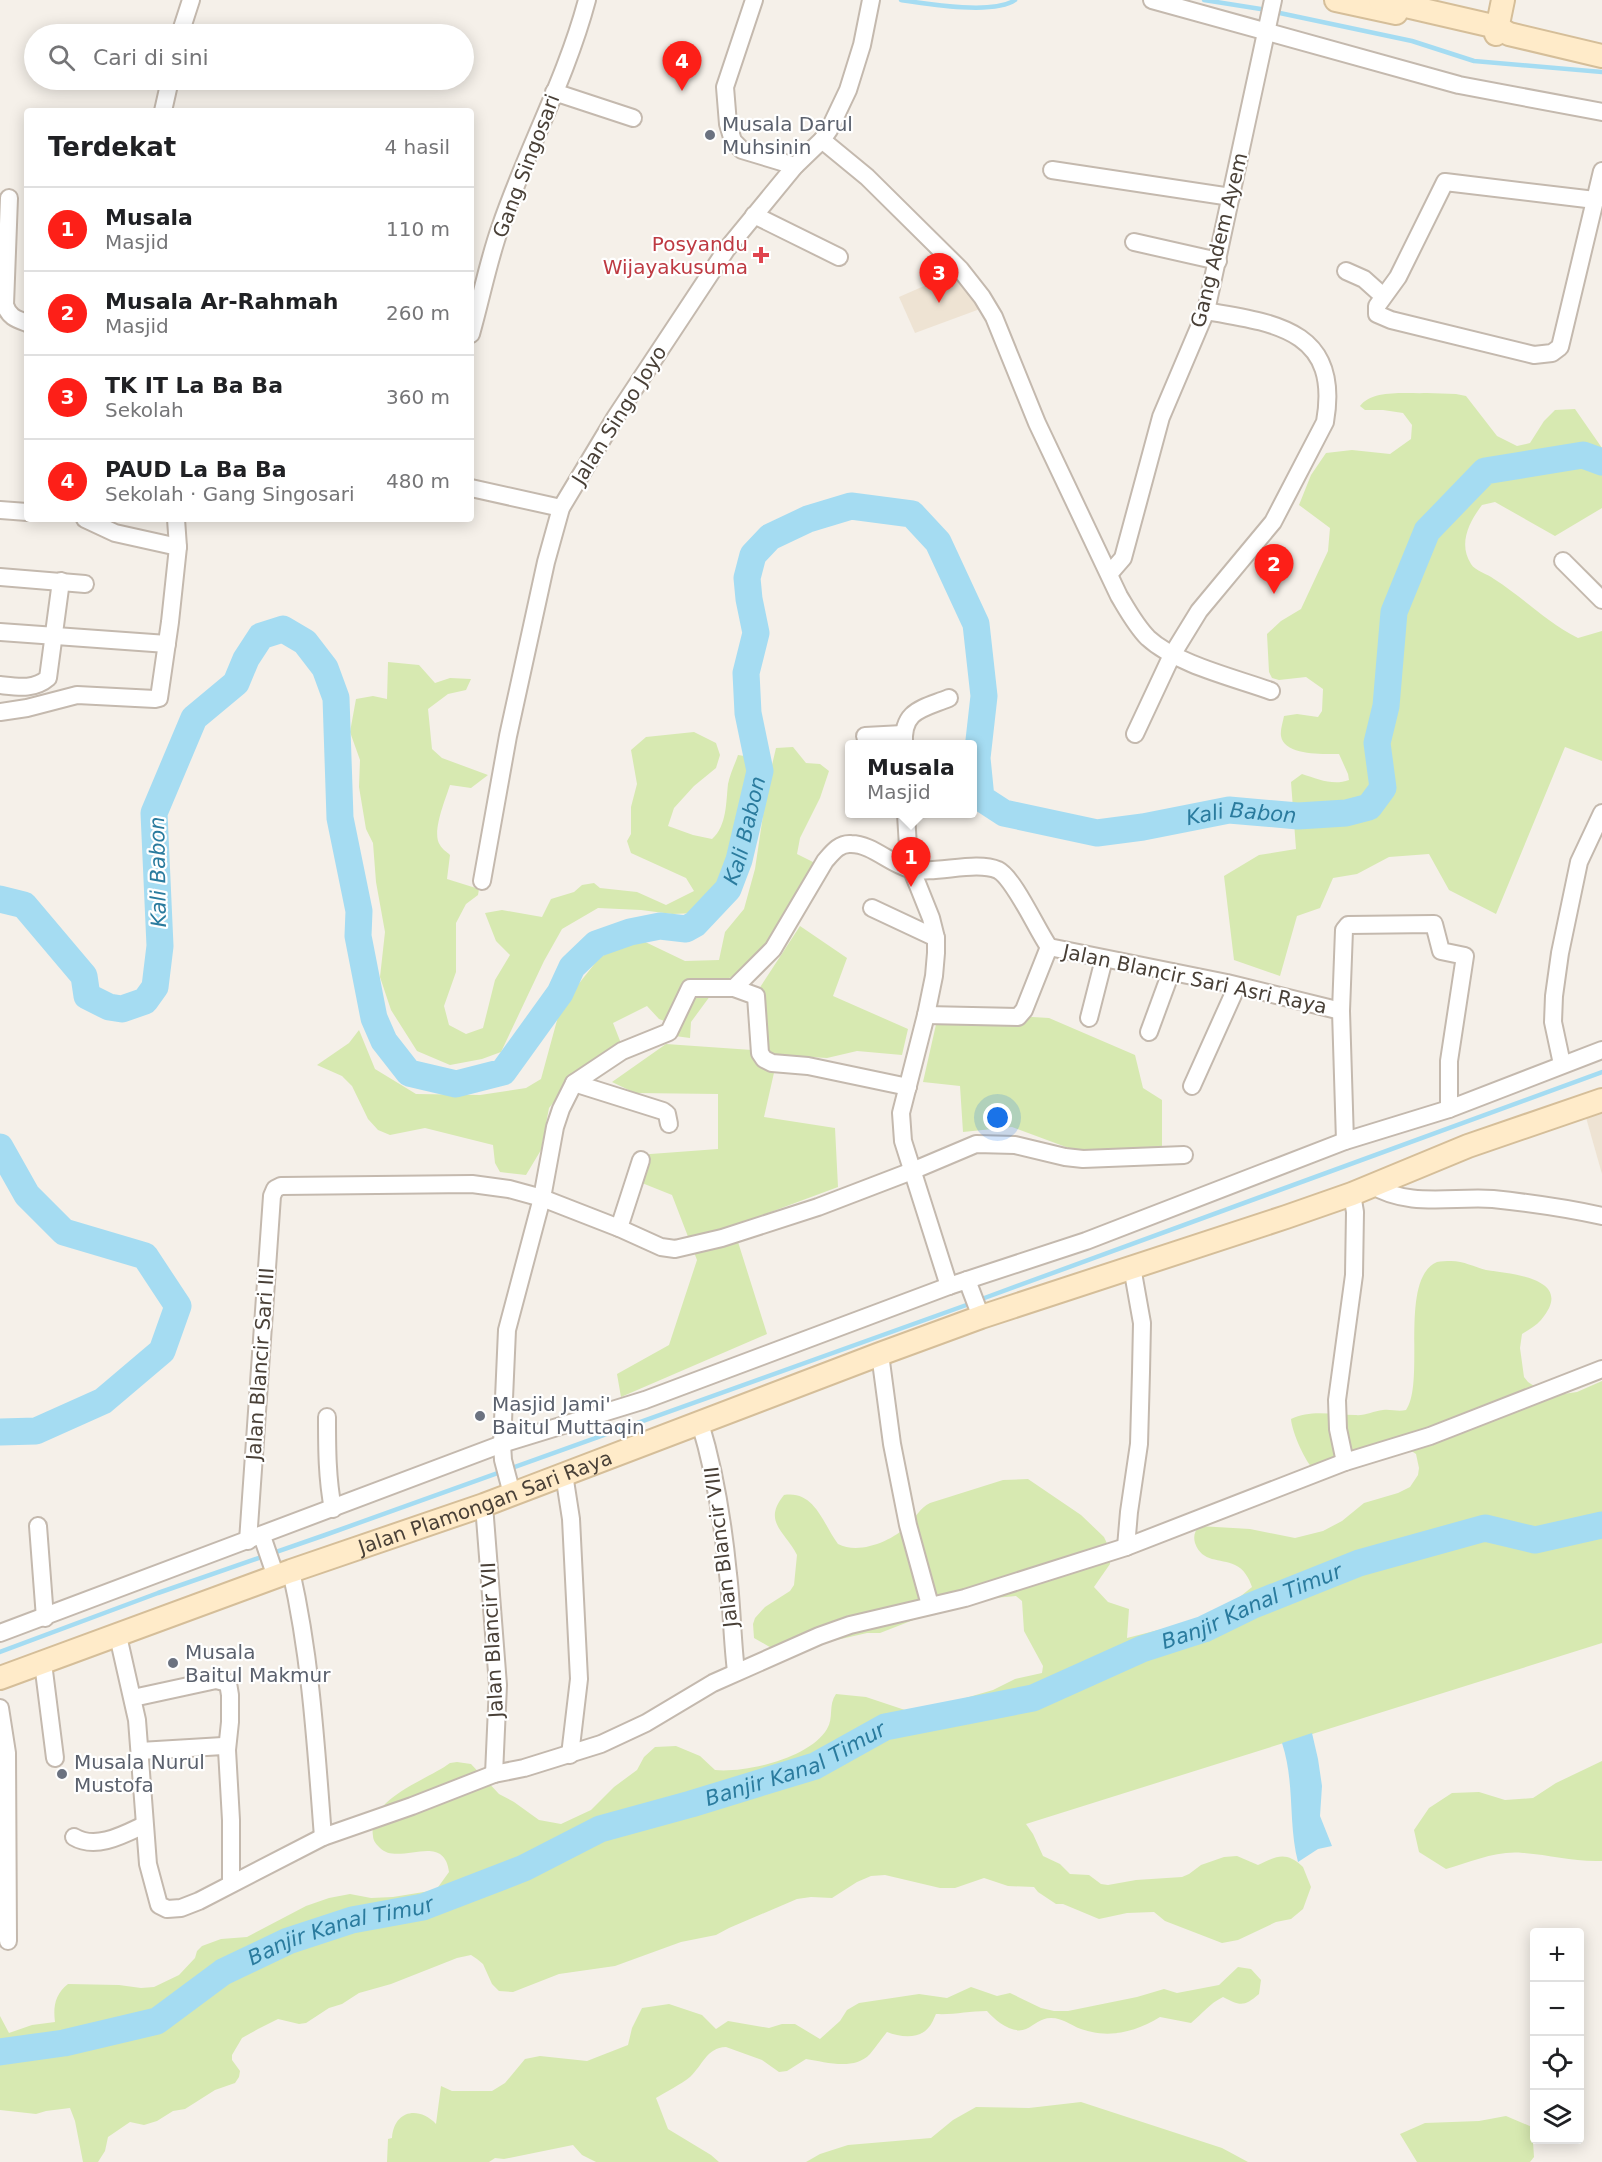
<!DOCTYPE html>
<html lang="id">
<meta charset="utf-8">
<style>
:root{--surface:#fff;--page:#f2f2f2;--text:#202124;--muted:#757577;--line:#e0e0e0;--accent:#fd1f18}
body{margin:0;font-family:"DejaVu Sans",sans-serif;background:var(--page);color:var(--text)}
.controls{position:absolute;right:18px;bottom:18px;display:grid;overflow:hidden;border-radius:6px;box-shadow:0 3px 15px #0003}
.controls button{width:54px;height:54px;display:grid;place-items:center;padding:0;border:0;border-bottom:2px solid var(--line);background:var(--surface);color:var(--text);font:30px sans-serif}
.you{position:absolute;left:998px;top:1118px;width:21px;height:21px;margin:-15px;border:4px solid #fff;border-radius:50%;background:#1a73e8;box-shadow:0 0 0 9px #1a73e833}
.badge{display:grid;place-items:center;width:39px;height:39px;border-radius:50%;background:var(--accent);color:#fff;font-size:20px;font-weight:700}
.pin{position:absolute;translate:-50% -50px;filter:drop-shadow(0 2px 3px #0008)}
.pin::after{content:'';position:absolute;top:32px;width:21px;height:18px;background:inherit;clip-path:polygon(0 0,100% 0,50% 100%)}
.popup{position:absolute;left:845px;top:740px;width:132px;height:78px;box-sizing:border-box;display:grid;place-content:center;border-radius:6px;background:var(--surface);filter:drop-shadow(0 2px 4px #0005);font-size:20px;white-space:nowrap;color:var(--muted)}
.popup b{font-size:22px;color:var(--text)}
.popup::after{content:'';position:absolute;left:50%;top:100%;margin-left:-12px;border:12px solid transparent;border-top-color:var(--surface)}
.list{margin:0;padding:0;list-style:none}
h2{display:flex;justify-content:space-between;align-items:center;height:78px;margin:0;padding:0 24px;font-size:26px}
h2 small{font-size:20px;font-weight:400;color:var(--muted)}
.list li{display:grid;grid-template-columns:39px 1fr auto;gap:18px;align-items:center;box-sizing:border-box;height:84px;padding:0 24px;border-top:2px solid var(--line)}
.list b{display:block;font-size:22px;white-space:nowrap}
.list p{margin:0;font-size:20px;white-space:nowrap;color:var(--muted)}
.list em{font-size:20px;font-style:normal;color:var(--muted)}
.icon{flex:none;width:33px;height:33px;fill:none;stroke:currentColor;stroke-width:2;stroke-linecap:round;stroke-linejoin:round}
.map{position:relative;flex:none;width:1602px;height:2162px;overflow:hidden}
.search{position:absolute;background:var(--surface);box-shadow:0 3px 15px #0003;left:24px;top:24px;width:450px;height:66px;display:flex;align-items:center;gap:15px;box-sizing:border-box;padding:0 21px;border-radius:33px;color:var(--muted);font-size:22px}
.panel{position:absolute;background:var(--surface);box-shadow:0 3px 15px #0003;left:24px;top:108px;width:450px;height:414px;border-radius:6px}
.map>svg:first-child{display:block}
.education{fill:#eee3d3}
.green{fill:#d7e9b1}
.water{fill:#a5dcf2}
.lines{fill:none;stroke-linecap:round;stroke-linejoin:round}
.stream{stroke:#a5dcf2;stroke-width:4.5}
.river{stroke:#a5dcf2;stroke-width:27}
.street-casing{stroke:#c4b9ae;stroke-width:20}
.secondary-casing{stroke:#d5be99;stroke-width:26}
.street{stroke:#fff;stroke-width:16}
.secondary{stroke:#ffebc9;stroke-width:22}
.worship-dot{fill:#6b7280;stroke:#fff;stroke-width:2}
.health-dot{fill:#e0444e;stroke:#fff;stroke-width:2}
.labels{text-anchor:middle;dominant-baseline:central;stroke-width:4.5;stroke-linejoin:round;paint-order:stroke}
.worship-label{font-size:20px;fill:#5b616d;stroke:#fff;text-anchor:start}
.street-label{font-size:20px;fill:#494037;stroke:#fff}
.health-label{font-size:20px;fill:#be3a42;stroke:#fff;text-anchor:end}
.water-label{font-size:21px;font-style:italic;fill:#2a7b9e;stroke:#fff}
</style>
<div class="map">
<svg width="1602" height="2162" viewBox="0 0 1602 2162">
<rect width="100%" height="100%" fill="#f5f0e9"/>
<!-- education -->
<g class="education">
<polygon points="956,272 980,309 915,333 899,297"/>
<polygon points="1602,1108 1602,1174 1585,1114"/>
</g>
<!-- green -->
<g class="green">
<path d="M1427 393 1456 394 1466 396 1497 436 1517 446 1530 443 1544 421 1555 410 1575 409 1602 448V508L1555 536 1495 502 1482 505C1469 522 1458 544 1471 564 1475 571 1488 574 1494 579 1524 598 1546 622 1578 638L1602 631V761L1565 747 1496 914 1449 890 1429 854 1389 857 1357 874 1333 878 1320 908 1297 916 1280 976 1234 960 1224 876 1259 855 1296 849 1291 782 1302 774C1318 779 1333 786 1349 780L1348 774 1339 754C1324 754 1284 756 1281 736 1280 730 1283 722 1284 716L1297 714 1318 717 1322 711 1323 689 1306 677 1279 680 1272 678 1269 672 1267 634 1281 621 1301 609 1328 551 1330 528 1299 505 1311 475 1326 453 1352 450 1390 454 1411 439 1412 425 1403 413 1383 410H1365L1360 406C1373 389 1407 394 1427 393Z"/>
<path d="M388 662 419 665 435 683 450 678 471 679 466 690 448 694 428 709 432 749 442 758 488 775 471 788 450 785C446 798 431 833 440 845 442 849 447 852 450 855L447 879 479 889 478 895 466 904 456 923V972L444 1006 449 1025 466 1034 483 1028 495 980 510 955 496 941 485 913 502 910 542 917 551 899 574 892 582 885 594 883 600 888 637 892 666 905 694 891 686 878 631 853 627 841 631 834V807L637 784 631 750 646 737 694 732 716 743 720 755 716 768 694 786 674 808 668 826 693 835 712 839C727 826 726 802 728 784 730 774 735 764 738 755L751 757 727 855V875L719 896 696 913 672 914 641 910 598 908 562 929 544 961 501 1052 482 1059 450 1065 417 1051 391 1010 380 977 385 932 376 882 373 843 366 829 359 787 360 760 350 732 356 699 373 696 387 699Z"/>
<polygon points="793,747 806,763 820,764 829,771 820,798 800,838 797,854 815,863 772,943 752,964 726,980 687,981 667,1022 659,1019 647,1006 613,1023 626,1056 565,1088 549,1108 541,1150 526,1175 500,1172 495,1163 493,1145 425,1128 390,1135 378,1130 368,1119 352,1086 342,1076 317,1065 349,1043 359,1030 375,1069 416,1094 480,1095 526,1088 541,1079 559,1013 573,991 600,957 639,939 685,961 719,960 725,932 744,909 755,869 768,782 776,748"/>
<polygon points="800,926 847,958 833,996 908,1029 902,1055 857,1051 827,1058 778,1055 764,1117 835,1128 838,1187 733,1226 767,1334 621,1397 617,1374 669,1345 697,1260 672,1195 637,1181 637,1155 718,1149 718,1094 635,1093 612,1082 666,1044 752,1050 757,992"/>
<polygon points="690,987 713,992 691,1022 690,1038 675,1036"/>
<polygon points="999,1015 1049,1018 1135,1055 1143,1088 1162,1100 1162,1149 1074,1150 1012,1127 963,1132 960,1086 923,1082 937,1020"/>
<path d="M1451 1261C1464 1261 1474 1267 1486 1270 1514 1274 1576 1279 1541 1320 1536 1326 1528 1330 1522 1334L1520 1348 1524 1377 1528 1382 1549 1396 1577 1392 1602 1381V1643L1026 1824 1033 1834 1043 1856 1060 1864 1070 1874 1089 1875 1101 1884 1108 1885 1136 1880 1182 1877 1189 1874 1201 1865 1224 1857 1237 1856 1258 1865C1277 1856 1286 1851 1303 1867L1311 1887 1303 1909 1291 1919 1276 1922 1238 1940 1222 1943 1165 1921 1154 1912 1127 1913 1099 1919 1063 1904H1056L1038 1892 1034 1887 1008 1886 984 1878 955 1888H940L885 1875 871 1876 857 1882 832 1898 811 1897 797 1899 729 1928 716 1935 681 1942 615 1966 559 1974 513 1992 499 1991 492 1984 483 1964 477 1959 471 1955 457 1958 391 1984 359 1993 342 2004 329 2008 306 2023 299 2024 278 2019 258 2029 242 2038 232 2055V2060L240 2071 239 2077 235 2083 215 2090 185 2109 173 2111 157 2121 144 2125 130 2122 108 2137 105 2151 98 2162H83L75 2121 70 2108 46 2111 36 2114 0 2110V2016L9 2033 32 2025 55 2022C53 2007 55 1994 68 1984L119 1985 141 1988 154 1987 179 1975 195 1958 197 1951 202 1946 221 1939 247 1937 306 1906 329 1898 350 1894 371 1898 393 1897 436 1890 449 1872C444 1830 399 1867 380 1848 377 1845 373 1841 373 1836 367 1798 426 1781 450 1763L457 1762 471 1764 499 1794 514 1802 539 1820 561 1824 591 1810 614 1787 637 1770 644 1757 655 1747 676 1746 700 1756 715 1770C746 1773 810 1758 827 1729 834 1718 828 1705 836 1694L866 1697 914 1713 993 1690 1015 1679 1042 1673 1043 1666 1024 1631 1022 1601 1016 1596 962 1601 880 1633H867L780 1653 754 1638 753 1624 755 1618 765 1607 790 1591 794 1585 797 1555C785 1531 762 1522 784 1495 815 1490 823 1524 838 1544 859 1555 892 1541 907 1526 915 1518 920 1508 930 1503L1003 1480 1028 1479 1081 1515 1104 1537 1110 1550V1564L1094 1587 1108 1602 1129 1609 1127 1638 1201 1619 1225 1609 1252 1587C1249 1578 1244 1569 1235 1565 1220 1558 1202 1563 1195 1543 1193 1536 1195 1531 1199 1526L1250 1529 1295 1538 1323 1531 1342 1521 1364 1503 1398 1493 1410 1487 1418 1475 1419 1468 1416 1454 1410 1450 1315 1471C1305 1462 1292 1432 1291 1419 1311 1409 1334 1415 1355 1415 1365 1416 1373 1411 1383 1410 1391 1409 1398 1412 1406 1410 1426 1382 1398 1279 1437 1262 1441 1261 1446 1261 1451 1261Z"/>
<path d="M1602 1761V1861C1573 1862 1551 1855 1523 1853 1497 1850 1471 1862 1446 1869L1419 1852 1414 1830 1429 1808 1452 1793 1479 1792 1505 1800 1533 1798 1556 1783Z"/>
<path d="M1238 1967 1251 1969 1261 1980 1259 1994C1244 2007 1240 2006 1223 1997 1209 2004 1203 2013 1191 2023L1160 2017C1135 2032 1109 2039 1081 2029 1070 2025 1063 2018 1051 2018 1040 2018 1035 2025 1026 2029 1012 2035 995 2020 987 2011 969 2011 953 2015 936 2014 934 2018 932 2024 929 2027 919 2040 900 2037 887 2032 881 2039 876 2047 870 2054 854 2071 826 2062 806 2059L787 2071 779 2072 762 2060 726 2047C706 2048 703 2065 690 2077 680 2085 667 2091 656 2098L668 2129 711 2155 719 2162H596L582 2155 573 2145 504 2159 495 2158 489 2162H387L388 2139 392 2138C394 2110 419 2106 436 2124L441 2086 452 2091H492L505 2083 525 2059 540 2056 587 2061 628 2045 632 2028 642 2008 669 2004 702 2015 716 2029 728 2021 769 2028 782 2024H795L820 2039 840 2021 847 2010 859 2003 919 1994 947 1998 971 1987 997 1996 1010 1993 1041 2008 1054 2011H1068L1137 1997 1164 1989 1177 1993 1219 1985Z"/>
<polygon points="1081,2102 1222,2148 1248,2162 806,2162 820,2154 848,2145 931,2138 953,2120 976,2107 1029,2108"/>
<polygon points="1506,2116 1532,2127 1534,2157 1530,2162 1417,2162 1400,2134 1425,2123 1479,2121"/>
</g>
<!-- water -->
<path class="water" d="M1312 1733 1318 1759 1322 1786 1320 1816 1332 1846 1318 1849 1298 1862C1288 1823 1295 1782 1282 1743Z"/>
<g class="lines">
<!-- stream -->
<g class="stream">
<path d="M901 0C927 4 994 15 1015 0"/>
<polyline points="1204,0 1267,10"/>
<polyline points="1275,12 1412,41 1474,61 1602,72"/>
<polyline points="979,1300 1602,1072"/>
<polyline points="0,1652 158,1593 325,1535 972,1303"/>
</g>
<!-- river -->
<g class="river">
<path id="s1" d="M0 899 24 905 84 976 87 996 109 1007 122 1009 145 1001 155 987 160 946 154 813 194 718 236 683 246 659 261 636 283 629 305 642 325 668 336 698 340 818 359 911 358 936 374 1018 384 1041 409 1073 456 1084 503 1072 560 993 572 967 596 944 630 932 660 926 686 929 695 924 728 889 739 860 760 771 748 713 746 673 756 633 749 599 747 578 753 555 770 537 808 519 851 506 912 514 938 542 976 624 984 696 977 758 981 798 1004 813 1097 833 1143 827 1229 810 1298 816 1346 813 1369 807 1383 788 1377 743 1386 706 1394 612 1427 531 1485 471 1583 455 1602 462"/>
<polyline points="0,1147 27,1195 64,1232 145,1256 178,1306 162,1351 103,1401 36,1431 0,1432"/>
<path id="s2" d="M0 2052 64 2043 157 2021 223 1972 288 1941 352 1920 423 1907 524 1868 600 1829 691 1804 815 1766 885 1727 1033 1698 1142 1649 1204 1629 1251 1606 1359 1563 1485 1528 1535 1540 1602 1525"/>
</g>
<defs>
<g id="street">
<polyline points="754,0 725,87 728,124 733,141 742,150 795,166"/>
<polyline points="1152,0 1459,85 1602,112"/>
<polyline points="180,34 191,0"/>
<polyline points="554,92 633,118"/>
<polyline points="163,111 170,80"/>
<path d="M822 140 867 177 960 269 982 297 994 317 1037 423 1119 596C1128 611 1136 626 1148 638 1176 664 1235 678 1271 691"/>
<polyline points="1052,170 1231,197"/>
<path d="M9 198 5 305C9 317 16 319 27 323"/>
<polyline points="1595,200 1445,182 1398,277 1377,306 1377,314 1391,320 1534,355 1552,353 1560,347 1602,171"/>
<polyline points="754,215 839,257"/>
<polyline points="1134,242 1218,261"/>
<polyline points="1346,271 1364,279 1383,296"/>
<path d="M471 334C481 299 488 262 500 228 526 151 566 79 587 0"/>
<polyline points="471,488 561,508"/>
<polyline points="0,510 27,512"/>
<polyline points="85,519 115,533 178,547"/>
<polyline points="1563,561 1602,600"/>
<polyline points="1110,573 1123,558 1161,417 1206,311 1273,0"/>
<polyline points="0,577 85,584"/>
<polyline points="0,632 167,644"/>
<path d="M0 685C18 687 34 690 48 678L61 581"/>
<polyline points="0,712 27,708 77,695 155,699 159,698 170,622 178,547 176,519"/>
<path d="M1135 734 1172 655 1199 611 1273 522 1325 422C1341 331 1277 323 1206 311"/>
<polyline points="865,736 903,734"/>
<path d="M904 744C902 710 922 709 949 698"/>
<polyline points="906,814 909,863 931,918 936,938 936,953 934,976 926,1015 901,1113 903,1141 949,1286"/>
<polyline points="482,881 508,736 546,562 561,508 615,418 726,250 795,166 822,140 829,130 848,90 862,45 871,0"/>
<polyline points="872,908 936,938"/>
<polyline points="734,988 756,996 760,1053 764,1059 772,1063 808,1066 908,1087"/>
<polyline points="926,1015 1018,1017 1024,1010 1049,947"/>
<polyline points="1089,1018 1104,959"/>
<polyline points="1149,1032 1171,972"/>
<polyline points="1562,1064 1553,1022 1554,996 1560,953 1579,862 1602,813"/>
<polyline points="574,1083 663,1111 667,1114 669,1124"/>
<polyline points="1192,1086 1237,986"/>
<polyline points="1345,1141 1341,1011 1344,930 1348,925 1434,924 1441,951 1465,956 1449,1061 1449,1109"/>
<path d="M1372 1185C1407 1208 1454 1196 1493 1199 1530 1203 1566 1208 1602 1216"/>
<polyline points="619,1228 641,1160"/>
<polyline points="1132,1267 1142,1323 1141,1372 1139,1444 1129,1512 1126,1547 1345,1462 1430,1436 1602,1369"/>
<polyline points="967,1280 981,1317"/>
<polyline points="880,1354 892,1444 908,1525 930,1605"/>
<path d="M327 1417C327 1448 327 1478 333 1509"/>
<path d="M700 1423C715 1472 723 1523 728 1574 732 1606 732 1639 736 1671"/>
<polyline points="1345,1462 1338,1429 1337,1400 1354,1275 1355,1212 1352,1194"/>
<polyline points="564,1474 571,1519 579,1679 570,1755"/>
<path d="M512 1494 503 1460 502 1444 507 1330 542 1198 555 1127 561 1109 574 1083 622 1051 669 1032 690 988H734L773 949 825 861C832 853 839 843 851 844 872 844 890 864 910 869 935 875 975 860 998 870 1014 878 1037 930 1049 947L1227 983 1341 1011"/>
<polyline points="484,1505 498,1685 494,1774"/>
<polyline points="38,1526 45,1618"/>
<polyline points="262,1536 276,1577"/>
<polyline points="248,1541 272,1196 275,1189 281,1186 472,1184 509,1189 542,1198 619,1228 661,1247 675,1249 722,1238 818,1207 912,1171 976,1144 1015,1145 1065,1157 1083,1159 1184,1155"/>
<path d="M291 1571C311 1659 316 1747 323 1837"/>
<polyline points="0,1633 502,1444 645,1400 949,1286 1086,1241 1345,1141 1449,1109 1602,1050"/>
<polyline points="118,1636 137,1720 148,1864 159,1905 167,1909 181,1908 199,1901 323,1837 412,1806 494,1774 524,1768 601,1744 646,1723 713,1683 819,1636 850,1625 965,1598 1126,1547"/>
<polyline points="43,1663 55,1758"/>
<polyline points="133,1698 216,1680 228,1683 230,1695 230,1722 227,1750 231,1820 231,1883"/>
<polyline points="0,1708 7,1753 8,1941"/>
<polyline points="140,1751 223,1746 227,1750"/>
<path d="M74 1837C96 1850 123 1835 144 1825"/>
</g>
<g id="secondary">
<polyline points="1336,0 1396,13"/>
<polyline points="1380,0 1497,27 1509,34 1602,56"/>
<polyline points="1496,34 1503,0"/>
<path id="s3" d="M0 1678 291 1571 484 1505 880 1354 981 1317 1286 1217 1352 1194 1468 1146 1602 1100"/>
</g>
</defs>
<!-- street casing -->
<use href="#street" class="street-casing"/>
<!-- secondary casing -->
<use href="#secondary" class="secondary-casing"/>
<!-- street -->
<use href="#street" class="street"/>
<!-- secondary -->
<use href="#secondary" class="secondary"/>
</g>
<!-- markers -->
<g class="worship-dot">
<circle cx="710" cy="135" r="6"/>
<circle cx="480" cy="1416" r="6"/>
<circle cx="173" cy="1663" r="6"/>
<circle cx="62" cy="1774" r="6"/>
</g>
<path class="health-dot" d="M758 246h6v6h6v6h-6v6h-6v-6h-6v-6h6z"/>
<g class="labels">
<!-- worship labels -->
<g class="worship-label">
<text x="722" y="124">Musala Darul<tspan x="722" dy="23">Muhsinin</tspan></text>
<text x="492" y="1404">Masjid Jami'<tspan x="492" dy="23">Baitul Muttaqin</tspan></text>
<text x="185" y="1652">Musala<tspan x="185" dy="23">Baitul Makmur</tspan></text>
<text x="74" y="1762">Musala Nurul<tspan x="74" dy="23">Mustofa</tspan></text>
</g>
<!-- street labels -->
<g class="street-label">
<text transform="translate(526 166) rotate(-69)">Gang Singosari</text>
<text transform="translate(1219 240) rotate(-76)">Gang Adem Ayem</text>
<text transform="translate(619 415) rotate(-58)">Jalan Singo Joyo</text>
<text transform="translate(1195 979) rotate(12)">Jalan Blancir Sari Asri Raya</text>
<text transform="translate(260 1364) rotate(-86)">Jalan Blancir Sari III</text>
<text stroke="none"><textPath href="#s3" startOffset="516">Jalan Plamongan Sari Raya</textPath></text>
<text transform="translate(721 1547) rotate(-97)">Jalan Blancir VIII</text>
<text transform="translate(492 1640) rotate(-93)">Jalan Blancir VII</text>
</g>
<!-- health labels -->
<g class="health-label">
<text x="748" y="244">Posyandu<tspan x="748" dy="23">Wijayakusuma</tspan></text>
</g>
<!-- water labels -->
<g class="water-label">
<text stroke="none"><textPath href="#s1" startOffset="2601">Kali Babon</textPath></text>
<text stroke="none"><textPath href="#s1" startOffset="1574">Kali Babon</textPath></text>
<text transform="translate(158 872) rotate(-91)">Kali Babon</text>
<text stroke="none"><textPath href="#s2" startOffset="1340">Banjir Kanal Timur</textPath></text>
<text stroke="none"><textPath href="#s2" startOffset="854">Banjir Kanal Timur</textPath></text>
<text stroke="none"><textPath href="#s2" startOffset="368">Banjir Kanal Timur</textPath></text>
</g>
</g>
</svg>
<div class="controls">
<button>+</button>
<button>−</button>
<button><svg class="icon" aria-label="locate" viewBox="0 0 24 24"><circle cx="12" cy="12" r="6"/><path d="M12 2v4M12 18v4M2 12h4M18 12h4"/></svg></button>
<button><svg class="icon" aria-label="layers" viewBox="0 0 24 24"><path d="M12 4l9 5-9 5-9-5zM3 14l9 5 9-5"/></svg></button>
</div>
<div class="you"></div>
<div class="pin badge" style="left:911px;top:887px">1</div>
<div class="popup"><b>Musala</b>Masjid</div>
<div class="pin badge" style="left:1274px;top:594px">2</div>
<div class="pin badge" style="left:939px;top:303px">3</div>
<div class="pin badge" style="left:682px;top:91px">4</div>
<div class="search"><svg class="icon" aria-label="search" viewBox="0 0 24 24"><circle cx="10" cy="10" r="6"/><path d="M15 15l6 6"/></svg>Cari di sini</div>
<section class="panel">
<h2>Terdekat<small>4 hasil</small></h2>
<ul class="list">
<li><span class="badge">1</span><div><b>Musala</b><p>Masjid</p></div><em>110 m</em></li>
<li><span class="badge">2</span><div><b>Musala Ar-Rahmah</b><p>Masjid</p></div><em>260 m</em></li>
<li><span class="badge">3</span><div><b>TK IT La Ba Ba</b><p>Sekolah</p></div><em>360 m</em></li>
<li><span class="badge">4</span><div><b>PAUD La Ba Ba</b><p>Sekolah · Gang Singosari</p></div><em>480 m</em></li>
</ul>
</section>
</div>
